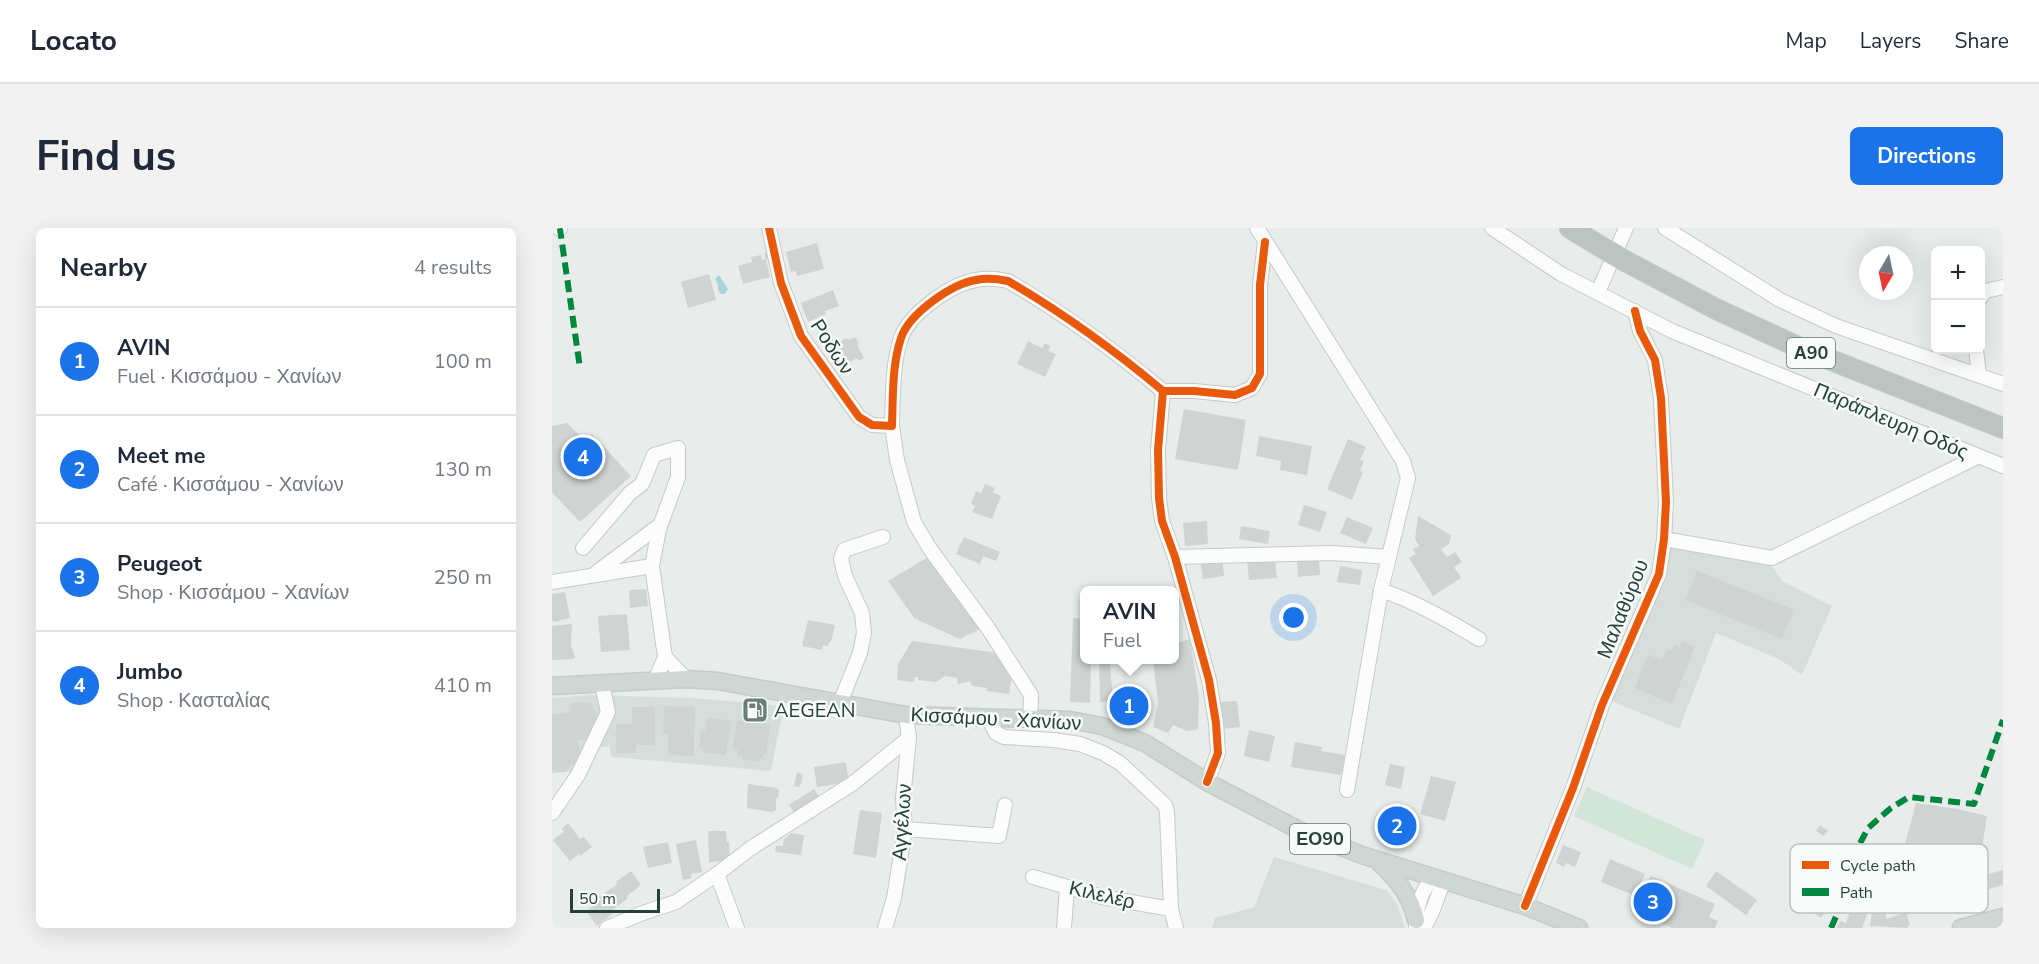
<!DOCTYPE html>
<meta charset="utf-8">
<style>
:root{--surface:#fff;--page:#f2f2f3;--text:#1f2937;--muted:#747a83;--line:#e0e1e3;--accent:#1a73e8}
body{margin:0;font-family:"Nunito Sans",sans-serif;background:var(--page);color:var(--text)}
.controls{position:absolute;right:18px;top:18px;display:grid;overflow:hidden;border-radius:9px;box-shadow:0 6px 24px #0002}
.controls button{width:54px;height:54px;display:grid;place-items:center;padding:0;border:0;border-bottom:2px solid var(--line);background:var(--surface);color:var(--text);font:30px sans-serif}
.compass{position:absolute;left:1307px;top:18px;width:54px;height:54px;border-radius:50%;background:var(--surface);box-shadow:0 6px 24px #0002;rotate:189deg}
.scale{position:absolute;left:18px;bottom:15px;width:90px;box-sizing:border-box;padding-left:6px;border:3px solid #24423a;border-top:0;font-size:16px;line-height:21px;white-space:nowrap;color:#24423a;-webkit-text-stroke:4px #f7fbf9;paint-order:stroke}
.you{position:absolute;left:742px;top:390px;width:21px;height:21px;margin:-15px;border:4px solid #fff;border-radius:50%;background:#1a73e8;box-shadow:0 0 0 9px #1a73e833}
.badge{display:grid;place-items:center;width:39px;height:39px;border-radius:50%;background:var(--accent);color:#fff;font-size:20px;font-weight:700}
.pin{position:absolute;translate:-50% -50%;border:3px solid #fff;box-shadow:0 2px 6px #0006}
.popup{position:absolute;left:528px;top:358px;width:99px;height:78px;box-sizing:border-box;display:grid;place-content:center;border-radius:9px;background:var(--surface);filter:drop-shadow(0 2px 4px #0005);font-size:20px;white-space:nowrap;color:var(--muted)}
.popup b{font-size:22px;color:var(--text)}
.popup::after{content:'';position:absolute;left:50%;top:100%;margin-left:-12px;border:12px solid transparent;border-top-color:var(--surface)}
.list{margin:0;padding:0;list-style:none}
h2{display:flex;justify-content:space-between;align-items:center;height:78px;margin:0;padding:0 24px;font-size:26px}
h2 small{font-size:20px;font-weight:400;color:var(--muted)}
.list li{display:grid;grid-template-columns:39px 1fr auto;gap:18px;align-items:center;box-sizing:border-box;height:108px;padding:0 24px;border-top:2px solid var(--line)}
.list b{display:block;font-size:22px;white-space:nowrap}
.list p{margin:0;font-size:20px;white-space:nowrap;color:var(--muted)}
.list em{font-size:20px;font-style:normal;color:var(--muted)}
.map{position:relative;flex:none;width:1451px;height:700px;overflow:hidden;border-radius:9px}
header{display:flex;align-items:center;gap:36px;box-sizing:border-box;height:84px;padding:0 30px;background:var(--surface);border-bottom:2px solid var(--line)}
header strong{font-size:28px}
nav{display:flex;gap:33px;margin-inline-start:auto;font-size:21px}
.intro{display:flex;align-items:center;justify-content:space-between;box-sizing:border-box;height:144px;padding:0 36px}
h1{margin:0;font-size:42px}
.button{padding:15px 27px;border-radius:9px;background:var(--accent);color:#fff;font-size:21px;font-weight:700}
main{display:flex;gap:36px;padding:0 36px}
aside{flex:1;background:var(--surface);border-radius:9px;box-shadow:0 6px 24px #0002}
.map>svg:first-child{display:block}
.built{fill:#d6dedb}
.green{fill:#d1e6d8}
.water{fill:#a9d4db}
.building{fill:#cfd4d2}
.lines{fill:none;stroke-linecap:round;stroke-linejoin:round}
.minor-casing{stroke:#c5cac8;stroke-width:16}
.major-casing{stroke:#c3ccc9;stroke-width:19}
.highway-casing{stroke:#c3ccc9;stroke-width:22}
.minor{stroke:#fcfcfc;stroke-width:14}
.major{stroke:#cfd7d5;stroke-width:16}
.highway{stroke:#bcc4c2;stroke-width:20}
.highway-bridge-casing{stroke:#c3ccc9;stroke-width:22;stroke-linecap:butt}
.highway-bridge{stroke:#bcc4c2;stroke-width:20}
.quiet{stroke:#00873e;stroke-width:6;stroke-dasharray:12 6;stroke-linecap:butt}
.cycleway-casing{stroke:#f7fbf9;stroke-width:11}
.cycleway{stroke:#e8590c;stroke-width:8}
.labels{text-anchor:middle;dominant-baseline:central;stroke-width:5;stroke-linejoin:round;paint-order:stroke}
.shield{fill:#f7fbf9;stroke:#637a73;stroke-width:1.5}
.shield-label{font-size:18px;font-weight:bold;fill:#24423a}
.street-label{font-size:20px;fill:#24423a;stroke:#f7fbf9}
.poi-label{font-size:20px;fill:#24423a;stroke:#f7fbf9;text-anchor:start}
.key{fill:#f7fbf9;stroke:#b8c4c0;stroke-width:1.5}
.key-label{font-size:16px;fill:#24423a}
</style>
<header>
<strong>Locato</strong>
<nav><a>Map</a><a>Layers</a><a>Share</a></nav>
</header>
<div class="intro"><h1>Find us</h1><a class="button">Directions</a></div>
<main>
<aside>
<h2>Nearby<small>4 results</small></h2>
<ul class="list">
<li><span class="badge">1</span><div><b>AVIN</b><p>Fuel · Κισσάμου - Χανίων</p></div><em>100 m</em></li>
<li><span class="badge">2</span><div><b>Meet me</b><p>Café · Κισσάμου - Χανίων</p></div><em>130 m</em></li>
<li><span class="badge">3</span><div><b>Peugeot</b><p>Shop · Κισσάμου - Χανίων</p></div><em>250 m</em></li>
<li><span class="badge">4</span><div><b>Jumbo</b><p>Shop · Κασταλίας</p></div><em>410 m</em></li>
</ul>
</aside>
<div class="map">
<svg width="1451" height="700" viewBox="0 0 1451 700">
<rect width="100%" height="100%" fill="#e8edeb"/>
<!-- built -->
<g class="built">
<polygon points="1113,316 1218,335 1230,353 1280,378 1250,447 1227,431 1164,405 1127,501 1055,471"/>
<polygon points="39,467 140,470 232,478 219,543 60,529 57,518 40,520 25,543 0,545 0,470"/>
<polygon points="722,629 834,662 845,676 853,700 660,700 663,690 702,679"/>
</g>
<!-- green -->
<polygon class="green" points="1035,559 1153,612 1140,641 1022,588"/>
<!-- water -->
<polygon class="water" points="167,47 176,61 173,66 169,66 166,62 166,57 163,51"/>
<!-- building -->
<g class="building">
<polygon points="265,15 272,41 245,48 244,43 239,44 234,24"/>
<polygon points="218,24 219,30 214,31 218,49 191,56 186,38 200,34 199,29 209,27 210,32 214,31 212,25"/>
<polygon points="157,46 164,72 136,80 129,54"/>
<polygon points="281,62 287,78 273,83 274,86 256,94 249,75"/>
<polygon points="303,109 307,116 305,117 312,130 307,133 305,130 287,140 276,120 295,110 296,112"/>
<polygon points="476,113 490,120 493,115 498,118 496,123 504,126 493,149 465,136"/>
<polygon points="632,181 694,192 686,242 623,231"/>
<polygon points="15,195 33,213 40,206 79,248 28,294 0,264 0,198"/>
<polygon points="707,208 760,218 755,247 728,242 729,233 704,228"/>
<polygon points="796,211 814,219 808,232 812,233 808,243 811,244 800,272 775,261"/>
<polygon points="433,256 443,260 441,265 449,268 440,291 420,284 423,278 419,276 424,263 429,265"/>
<polygon points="752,277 775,284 768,304 746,297"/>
<polygon points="866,288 899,307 897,316 889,321 895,329 903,324 910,334 902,339 909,350 881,368 857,330 864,326 861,322 867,318 863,311"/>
<polygon points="795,289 821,300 814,316 788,305"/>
<polygon points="655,293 656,316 633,318 631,295"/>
<polygon points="689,298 718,303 716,316 687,311"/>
<polygon points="412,309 448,324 444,333 431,328 428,336 404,326"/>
<polygon points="378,328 430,400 408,411 366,392 365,389 363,391 336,353"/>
<polygon points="670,328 672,348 651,351 648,331"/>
<polygon points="723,331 725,350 697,352 695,334"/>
<polygon points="767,332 768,347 746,349 745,333"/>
<polygon points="788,338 810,342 808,357 785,354"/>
<polygon points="1145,343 1242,382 1230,411 1133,372"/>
<polygon points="94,361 96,378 78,380 77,362"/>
<polygon points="13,364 18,390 2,394 0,392 0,366"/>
<polygon points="75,386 78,422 49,424 46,388"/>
<polygon points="521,390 532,391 532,432 539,432 538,475 518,474"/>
<polygon points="256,392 283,397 279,414 277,414 276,418 271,417 270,422 250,418"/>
<polygon points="20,396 19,417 23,429 21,431 0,432 0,398"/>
<polygon points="638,411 647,469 646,501 635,503 621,497 616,505 601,499 606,475 601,432 622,432 622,416"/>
<polygon points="360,413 446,425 461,443 457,466 434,463 435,460 420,458 418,453 406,456 405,450 393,448 384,454 366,452 366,449 363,449 362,454 345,452 346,436"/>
<polygon points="1130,413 1143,419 1120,476 1083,460 1096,427 1110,432 1115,421 1120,423 1122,417 1128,419"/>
<polygon points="547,432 558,432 560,463 570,462 571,458 589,464 579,494 561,488 566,473 548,474"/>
<polygon points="197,473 209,474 209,479 216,480 215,488 196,486"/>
<polygon points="685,473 688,499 670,501 668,474"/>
<polygon points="38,474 45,486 35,512 25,512 29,525 26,527 23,537 18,538 13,544 4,544 0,541 0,486 19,484 18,475"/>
<polygon points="112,478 143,479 142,528 116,527 116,507 111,506"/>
<polygon points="80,479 103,479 103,517 84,517 84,525 64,525 64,496 80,496"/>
<polygon points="155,490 179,493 174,527 151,524 151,521 147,520 149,503 153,504"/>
<polygon points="185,492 219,496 214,527 211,526 211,531 207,530 207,534 190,531 190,528 185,528 186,522 181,521"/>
<polygon points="697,502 723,508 717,534 692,528"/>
<polygon points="743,514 770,519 769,523 793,527 789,547 739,539"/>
<polygon points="294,534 297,554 265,559 262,539"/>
<polygon points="838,536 853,539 849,561 833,557"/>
<polygon points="245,545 251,546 248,559 242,558"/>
<polygon points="879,548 904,554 893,593 868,586"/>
<polygon points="196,556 225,560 227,563 226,570 224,569 224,582 220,584 195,580"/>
<polygon points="262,561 270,573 245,589 237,577"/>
<polygon points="1364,575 1406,581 1435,588 1424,660 1383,655 1387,625 1353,616"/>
<polygon points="308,582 330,585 324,630 301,626"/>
<polygon points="843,592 850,593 847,604 840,603"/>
<polygon points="16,595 28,611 32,609 40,619 28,628 27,626 18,633 1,612 12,604 10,601"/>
<polygon points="1268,597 1276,603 1272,608 1264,603"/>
<polygon points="156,603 174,603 175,614 177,614 178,633 157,634"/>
<polygon points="239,605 252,607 249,627 223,624 224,618 231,618 232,611"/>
<polygon points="144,612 150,644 139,646 140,650 131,652 124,616"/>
<polygon points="116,614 120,635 96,640 91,619"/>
<polygon points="1011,617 1029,624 1023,639 1014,635 1012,639 1004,635"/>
<polygon points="1058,631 1093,646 1084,668 1049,654"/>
<polygon points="1451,642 1451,657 1437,661 1435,657 1432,658 1429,648"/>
<polygon points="79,643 89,657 75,668 76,670 58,684 60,686 45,698 34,683 49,672 47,669 65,656 64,654"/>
<polygon points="1164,643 1205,672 1194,687 1154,658"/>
<polygon points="1099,648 1163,676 1157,689 1166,693 1163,700 1120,700 1084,684"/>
<polygon points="1256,657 1280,674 1269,690 1258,683 1256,685 1242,676"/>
<polygon points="1297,657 1307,660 1305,667 1295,665"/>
<polygon points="1300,678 1316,684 1310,700 1285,700 1288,693 1294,695"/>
<polygon points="1323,678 1331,679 1335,691 1354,684 1358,697 1355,698 1356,700 1318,698 1320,683"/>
</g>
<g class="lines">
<defs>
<g id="minor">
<polyline points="7,0 8,1"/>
<path d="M217 0 229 55 249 108 307 189 320 197 340 198C341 169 340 137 349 110 357 86 399 56 424 52 434 50 446 51 456 53 511 85 562 122 611 163"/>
<polyline points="705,0 851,233 856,250 829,362 795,562"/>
<polyline points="940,0 1009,46 1120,103 1451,238"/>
<polyline points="1113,0 1228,72 1284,98 1451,156"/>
<polyline points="1046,64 1074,0"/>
<polyline points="1428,70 1433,63 1451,59"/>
<polyline points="1424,122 1427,147"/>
<polyline points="340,198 345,232 362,294 378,321 436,400 479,467 478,491"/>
<polyline points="1112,311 1220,330 1425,229"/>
<polyline points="31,320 78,265 90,256 102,227 126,220 126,249 107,301 100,338 113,429 103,453"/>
<polyline points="623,329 780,325 837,329"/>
<polyline points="45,344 108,297"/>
<polyline points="0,354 100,338"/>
<path d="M829 362C864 374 895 392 927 411"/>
<polyline points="113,429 134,451"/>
<polyline points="288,475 308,425 312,405 310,385 293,348 289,331 292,322 331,309"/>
<polyline points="436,490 444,505 452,509 502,512 528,516 551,525 568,535 613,577 615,584 619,681 624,700"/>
<polyline points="655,554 666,525 664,495 657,452 623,329 610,293 607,270 606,222 611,163 642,163 683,167 700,160 708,146 708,57 713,14"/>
<polyline points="0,585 26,547 56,484 50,456"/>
<polyline points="353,601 447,608 453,577"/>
<polyline points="165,646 185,700"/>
<polyline points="481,649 550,669 619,681"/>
<polyline points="973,678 1021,560 1050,477 1107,346 1112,311 1114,274 1109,170 1103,132 1088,103 1083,83"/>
<polyline points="55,700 88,686 124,674 165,646 199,620 300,556 357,510"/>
<polyline points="333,700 342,670 353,601 351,570 357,510 354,487"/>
<polyline points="512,700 515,660"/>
<path d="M864 700C864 680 868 663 882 649"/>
<polyline points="872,700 880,684 892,652"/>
</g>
<g id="major">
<polyline points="0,458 134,451 166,453 354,487 518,492 550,498 593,515 655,554 745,601 779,615 810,627 973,678 1027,700"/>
<path d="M827 634C845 651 858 667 864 692"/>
<polyline points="1409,700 1451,689"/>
</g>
<g id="highway">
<polyline points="1018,0 1046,17"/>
<polyline points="1075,34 1164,81 1246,119 1451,200"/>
</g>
</defs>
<!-- minor casing -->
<use href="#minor" class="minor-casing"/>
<!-- major casing -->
<use href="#major" class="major-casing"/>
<!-- highway casing -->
<use href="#highway" class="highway-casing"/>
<!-- minor -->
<use href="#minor" class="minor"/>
<!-- major -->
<use href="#major" class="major"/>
<!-- highway -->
<use href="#highway" class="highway"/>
<defs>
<polyline id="highway-bridge" points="1046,17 1075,34"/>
</defs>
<!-- highway-bridge casing -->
<use href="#highway-bridge" class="highway-bridge-casing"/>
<!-- highway-bridge -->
<use href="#highway-bridge" class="highway-bridge"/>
<!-- quiet -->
<g class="quiet">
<polyline points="10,0 8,1 28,140"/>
<polyline points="1279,700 1286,684 1302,627 1316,600 1339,580 1357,569 1422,576 1451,492"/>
</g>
<defs>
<g id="cycleway">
<path d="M217 0 229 55 249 108 307 189 320 197 340 198C341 169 340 137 349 110 357 86 399 56 424 52 434 50 446 51 456 53 511 85 562 122 611 163"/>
<polyline points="655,554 666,525 664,495 657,452 623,329 610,293 607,270 606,222 611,163 642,163 683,167 700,160 708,146 708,57 713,14"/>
<polyline points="973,678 1021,560 1050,477 1107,346 1112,311 1114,274 1109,170 1103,132 1088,103 1083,83"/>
</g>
</defs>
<!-- cycleway casing -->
<use href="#cycleway" class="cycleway-casing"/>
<!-- cycleway -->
<use href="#cycleway" class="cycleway"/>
</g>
<!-- icons -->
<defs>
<symbol id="fuel-square" viewBox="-11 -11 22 22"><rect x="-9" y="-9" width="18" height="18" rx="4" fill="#697e78" stroke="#f7fbf9"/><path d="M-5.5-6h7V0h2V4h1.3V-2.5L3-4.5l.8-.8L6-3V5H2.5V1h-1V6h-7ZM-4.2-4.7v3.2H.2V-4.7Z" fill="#fff"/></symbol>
</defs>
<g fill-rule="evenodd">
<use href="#fuel-square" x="188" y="467" width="30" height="30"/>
</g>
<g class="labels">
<!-- shield labels -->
<g class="shield">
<rect x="1235" y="110" width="48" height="30" rx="4.5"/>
<rect x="738" y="596" width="60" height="30" rx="4.5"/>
</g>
<g class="shield-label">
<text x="1259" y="125">Α90</text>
<text x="768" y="611">ΕΟ90</text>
</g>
<!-- street labels -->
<g class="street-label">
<text transform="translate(280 119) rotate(57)">Ροδων</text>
<text transform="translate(1339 193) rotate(23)">Παράπλευρη Οδός</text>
<text transform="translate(1071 381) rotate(-68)">Μαλαθύρου</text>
<text transform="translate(444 491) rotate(3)">Κισσάμου - Χανίων</text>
<text transform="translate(350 594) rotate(-86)">Αγγέλων</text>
<text transform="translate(550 667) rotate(13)">Κιλελέρ</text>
</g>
<!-- poi labels -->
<g class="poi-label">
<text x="222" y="482">AEGEAN</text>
</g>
</g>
<!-- legend -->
<rect x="1238" y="616" width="198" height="69" rx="9" class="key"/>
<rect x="1250" y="633" width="27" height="8" fill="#e8590c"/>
<rect x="1250" y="660" width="27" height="8" fill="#00873e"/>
<g class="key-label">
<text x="1288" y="643">Cycle path</text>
<text x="1288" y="670">Path</text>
</g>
</svg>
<div class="controls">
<button>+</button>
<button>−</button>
</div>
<svg class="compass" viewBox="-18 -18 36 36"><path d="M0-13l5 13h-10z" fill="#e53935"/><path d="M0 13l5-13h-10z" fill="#747a83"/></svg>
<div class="scale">50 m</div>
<div class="you"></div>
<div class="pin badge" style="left:577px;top:478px">1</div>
<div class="popup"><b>AVIN</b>Fuel</div>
<div class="pin badge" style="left:845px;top:598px">2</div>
<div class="pin badge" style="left:1101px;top:674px">3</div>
<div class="pin badge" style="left:31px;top:229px">4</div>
</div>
</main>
